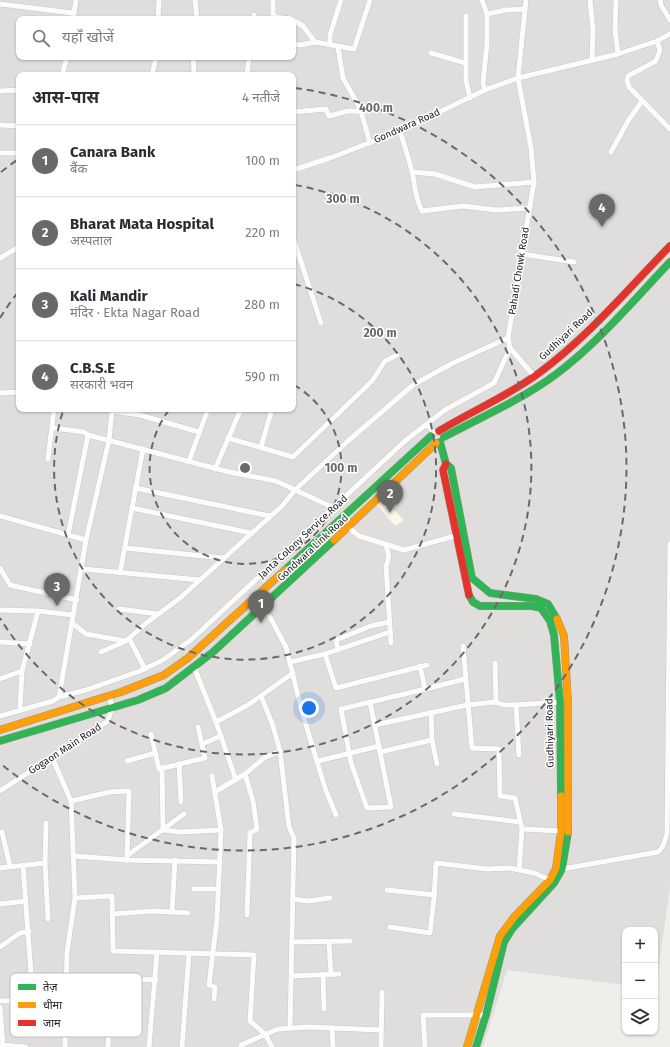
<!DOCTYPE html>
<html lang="hi">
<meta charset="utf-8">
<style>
:root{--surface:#fff;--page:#f7f7f7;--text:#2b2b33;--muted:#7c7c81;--line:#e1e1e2;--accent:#6a6968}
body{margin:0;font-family:"Fira Sans","Noto Sans Devanagari",sans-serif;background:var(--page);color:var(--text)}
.controls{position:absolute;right:12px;bottom:12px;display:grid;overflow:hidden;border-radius:8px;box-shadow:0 1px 3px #0004}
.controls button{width:36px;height:36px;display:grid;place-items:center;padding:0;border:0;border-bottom:1px solid var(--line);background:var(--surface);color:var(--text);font:20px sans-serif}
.you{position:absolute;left:309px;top:708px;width:14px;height:14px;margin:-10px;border:3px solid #fff;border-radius:50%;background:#1a73e8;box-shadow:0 0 0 6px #1a73e833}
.badge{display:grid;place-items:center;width:26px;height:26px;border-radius:50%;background:var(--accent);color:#fff;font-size:13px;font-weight:700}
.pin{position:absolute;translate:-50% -33px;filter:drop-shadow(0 1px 2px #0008)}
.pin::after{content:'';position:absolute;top:21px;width:14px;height:12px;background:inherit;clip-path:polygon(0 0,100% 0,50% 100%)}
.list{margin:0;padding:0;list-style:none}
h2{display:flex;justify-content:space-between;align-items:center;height:52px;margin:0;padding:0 16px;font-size:17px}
h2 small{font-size:13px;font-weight:400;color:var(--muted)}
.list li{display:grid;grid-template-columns:26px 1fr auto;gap:12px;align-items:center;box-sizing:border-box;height:72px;padding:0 16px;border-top:1px solid var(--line)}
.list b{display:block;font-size:15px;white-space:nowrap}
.list p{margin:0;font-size:13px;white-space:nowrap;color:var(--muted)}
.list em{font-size:13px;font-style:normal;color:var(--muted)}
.icon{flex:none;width:22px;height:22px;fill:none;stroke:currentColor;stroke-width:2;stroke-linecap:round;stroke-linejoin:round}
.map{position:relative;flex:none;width:670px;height:1047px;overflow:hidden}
.search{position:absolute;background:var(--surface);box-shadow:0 1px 3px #0004;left:16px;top:16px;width:280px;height:44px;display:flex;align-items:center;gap:10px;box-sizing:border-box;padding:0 14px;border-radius:8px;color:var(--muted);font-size:15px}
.panel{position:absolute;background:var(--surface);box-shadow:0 1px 3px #0004;left:16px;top:72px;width:280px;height:340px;border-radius:8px}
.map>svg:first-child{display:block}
.residential{fill:#dfdedc;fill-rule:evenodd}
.education{fill:#f8f7e8}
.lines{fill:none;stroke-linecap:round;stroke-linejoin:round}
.street-casing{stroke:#c9c8c7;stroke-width:6}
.fast-casing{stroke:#999a82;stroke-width:8}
.slow-casing{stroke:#999a82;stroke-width:8}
.jam-casing{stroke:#999a82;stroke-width:8}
.street{stroke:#fdfcfc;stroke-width:5}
.fast{stroke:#30b455;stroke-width:7}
.slow{stroke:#ff9f0a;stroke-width:7}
.jam{stroke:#e5322d;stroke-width:7}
.ring{fill:none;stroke:#6a6968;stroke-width:2;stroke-dasharray:7 5}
.labels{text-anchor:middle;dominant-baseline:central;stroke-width:3;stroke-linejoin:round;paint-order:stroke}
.street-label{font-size:10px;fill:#222;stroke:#fff}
.key{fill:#fff;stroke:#bdbdbd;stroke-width:1}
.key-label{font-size:11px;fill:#222}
.centre{fill:#6a6968;stroke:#fff;stroke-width:2}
.ring-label{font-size:12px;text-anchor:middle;font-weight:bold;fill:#6a6968;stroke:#fff;stroke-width:3;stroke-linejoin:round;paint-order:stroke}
</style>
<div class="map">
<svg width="670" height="1047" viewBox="0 0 670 1047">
<rect width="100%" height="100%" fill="#f0eeeb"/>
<!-- residential -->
<path class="residential" d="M0 0H670V886L656 989 655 930H625V985L507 970 483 1047H0ZM19 19H293V57H19ZM19 75H293V409H19Z"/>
<!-- education -->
<polygon class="education" points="384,500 404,520 395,526 377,505"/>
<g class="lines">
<defs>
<g id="street">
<polyline points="195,0 197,19"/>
<polyline points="273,0 273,14 276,17 288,19"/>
<polyline points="482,0 487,14"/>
<polyline points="590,0 593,30 592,61"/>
<polyline points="616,0 615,30 618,54"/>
<polyline points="660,0 661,5 670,20"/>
<polyline points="0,4 73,13"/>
<polyline points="466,16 466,80 470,98"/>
<polyline points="73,19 76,0"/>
<polyline points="158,19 159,0"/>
<polyline points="254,19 254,15"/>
<polyline points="293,20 303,26 315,42"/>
<polyline points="657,41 660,50 656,61 628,76 627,80 629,87 670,129"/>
<polyline points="293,44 301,45 315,42 354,49 370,0"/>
<polyline points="330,44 330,35 341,0"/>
<polyline points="338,47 343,78 360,108 370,143"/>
<polyline points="431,53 465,63"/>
<polyline points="193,57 194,72"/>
<polyline points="62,75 67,57"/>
<polyline points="152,75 156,57"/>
<polyline points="247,75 249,57"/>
<polyline points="485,90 483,83 487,43 487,14 506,10 525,9"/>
<polyline points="0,91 19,90"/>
<polyline points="293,112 326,109 329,116 348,111 361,111"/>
<polyline points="0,125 19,126"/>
<path d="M400 131C404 145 410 161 413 176 415 188 416 200 422 211L463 206 496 210 530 208"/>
<polyline points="611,152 628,121 642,101"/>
<polyline points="0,153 19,153"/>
<polyline points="293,170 330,158 400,131 485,90 518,78 618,54 657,41 670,34"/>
<polyline points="412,172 435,174 475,187 534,182"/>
<polyline points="293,237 321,323"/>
<polyline points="522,254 574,262"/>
<polyline points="0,258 19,247"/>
<polyline points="293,266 295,248"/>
<polyline points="510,348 534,376"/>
<polyline points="0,393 19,392"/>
<polyline points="113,409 112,411 140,415 199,432"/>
<polyline points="427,424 433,432"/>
<polyline points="53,428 84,432 88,435 229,472 276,481 332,507"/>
<polyline points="228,438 293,457 372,381 385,361 397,355"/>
<polyline points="261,447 272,409"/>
<polyline points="48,459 54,409"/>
<polyline points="189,461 208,409"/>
<polyline points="215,469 241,409"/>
<polyline points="135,488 270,516"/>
<polyline points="132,508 251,533"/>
<polyline points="0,516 86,540"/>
<polyline points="349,528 359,536 404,550 455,536"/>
<polyline points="68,535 88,435"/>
<path d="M386 546C389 553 390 559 386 566L391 643"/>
<polyline points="125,548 223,558"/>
<polyline points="0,568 10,585 77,600"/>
<polyline points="83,569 200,580"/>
<polyline points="120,573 143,449"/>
<polyline points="264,606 286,647 301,708 325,788 336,815"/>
<polyline points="119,609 158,614"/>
<polyline points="0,610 38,611 73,615"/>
<polyline points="72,623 86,634 125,641"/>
<polyline points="129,638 145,669"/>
<polyline points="0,642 30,644"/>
<polyline points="463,646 472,748 499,749 500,796 515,798 522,829 519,870"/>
<polyline points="338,650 336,640 371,626 389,622"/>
<polyline points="101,652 126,641 145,624 180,598 282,506 296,489 348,441 413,385 453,363 508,338"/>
<polyline points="325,654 336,688 427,665"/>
<polyline points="290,662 325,654 390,632"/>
<polyline points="495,663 496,702"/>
<polyline points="420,666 425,689"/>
<polyline points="194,667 216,722 236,780"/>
<polyline points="0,679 22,671"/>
<polyline points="261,696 272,723 280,751 289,827 294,838 290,1028"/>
<polyline points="59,697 86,540 109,440 112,411 106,409"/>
<path d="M370 702 391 807 367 808 351 763 341 709C382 699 424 690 465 679"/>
<polyline points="516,705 519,755"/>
<polyline points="20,709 22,671 38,611"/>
<polyline points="431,712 432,740 437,764"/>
<polyline points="0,716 53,701 59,697 86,690 140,671 163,660 192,639 406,440 445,410 494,383 510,348 508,338 534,182 531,148 518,78 526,0"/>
<polyline points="216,722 248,705 293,673"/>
<polyline points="375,725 467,705 495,702 504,705 516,705 560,702"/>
<polyline points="151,734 159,769 205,758 198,727"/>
<polyline points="202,744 221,736"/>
<polyline points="380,752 432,740"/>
<polyline points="52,757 71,801 75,898 67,952 65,1047"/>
<polyline points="127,761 155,753"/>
<polyline points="318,761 379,746"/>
<polyline points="179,764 181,802"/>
<polyline points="162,768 163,830 181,832 221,830"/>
<polyline points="245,774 253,801 257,829 250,833 247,915"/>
<polyline points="212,776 221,830 217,919 209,985 215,987 214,999"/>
<polyline points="0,791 108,721 112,707 109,695"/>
<polyline points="215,792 245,774 264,758 280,751"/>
<polyline points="71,801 110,792 129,791 127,860"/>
<polyline points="454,814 520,822"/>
<polyline points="46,823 45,863 48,919"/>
<polyline points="522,829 561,831"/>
<polyline points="2,832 10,866"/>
<polyline points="128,855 184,814"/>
<polyline points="74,856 127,860 220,862"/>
<polyline points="23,866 33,1000"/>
<polyline points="0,868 45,863"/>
<polyline points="562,869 658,852 663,846 667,834 670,544"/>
<polyline points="194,889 218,889"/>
<polyline points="387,890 435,895"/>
<polyline points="75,898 112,896 113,951 254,955 250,1021 265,1034 272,1047"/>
<polyline points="293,899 308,901 330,898"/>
<polyline points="0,904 26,901"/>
<polyline points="172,911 175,860"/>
<polyline points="113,914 153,911 188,913"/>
<polyline points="390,927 430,933 434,898 436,863 487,869 510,868 534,873 550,880"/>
<polyline points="292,942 350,941"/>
<polyline points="329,943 331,974"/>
<polyline points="0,947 20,933 29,931"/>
<polyline points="323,975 324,1009"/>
<polyline points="292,976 339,974"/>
<polyline points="0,1001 33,1000 65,1003"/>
<polyline points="0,1007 3,1045"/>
<polyline points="95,1028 109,1029"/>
<polyline points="332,1028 333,1047"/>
<polyline points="1,1045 26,1047"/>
<polyline points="108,1047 109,1029 113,1014 113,991 118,980 126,979 156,980"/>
<polyline points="149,1047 157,953"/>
<polyline points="182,1047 189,953"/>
<polyline points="241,1047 241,1045 278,1029 309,1027 381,1030"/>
<polyline points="381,1047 382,992"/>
<polyline points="425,1047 423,1015 486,1015"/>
</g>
<g id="fast">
<path d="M444 437C481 417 521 400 555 375 598 343 633 301 670 262"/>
<polyline points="440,442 446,464 451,468 472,578 490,593 536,599 548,604 557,619"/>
<polyline points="285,570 431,436"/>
<polyline points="469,595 473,602 480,606 532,606 541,608 550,621 554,635 560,702 561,796"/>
<polyline points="0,741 138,700 166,688 213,652 334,540"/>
<polyline points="476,1047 486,1015 504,942 512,929 554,883 562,869 568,832"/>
</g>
<g id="slow">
<polyline points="334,540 436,443"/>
<polyline points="557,619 564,636 568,702 568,832"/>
<polyline points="0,730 121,692 164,675 188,658 285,570"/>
<polyline points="467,1047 500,936 515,916 550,880 556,868 561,831 561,796"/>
</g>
<g id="jam">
<path d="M439 431C472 411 508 396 539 373 588 337 628 289 670 246"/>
<polyline points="446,464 443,470 469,595"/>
</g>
</defs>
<!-- street casing -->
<use href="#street" class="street-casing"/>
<!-- fast casing -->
<use href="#fast" class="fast-casing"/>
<!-- slow casing -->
<use href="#slow" class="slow-casing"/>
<!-- jam casing -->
<use href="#jam" class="jam-casing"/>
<!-- street -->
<use href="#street" class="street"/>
<!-- fast -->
<use href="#fast" class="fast"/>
<!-- slow -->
<use href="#slow" class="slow"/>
<!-- jam -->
<use href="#jam" class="jam"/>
</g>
<!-- distance rings -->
<g class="ring">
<path d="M294 385A96 96 0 1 1 169 410"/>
<path d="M294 284A191 191 0 1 1 63 411"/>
<path d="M0 318A287 287 0 0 1 19 291M295 185A287 287 0 1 1 0 618"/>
<path d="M1 172A383 383 0 0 1 17 160M295 88A383 383 0 1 1 1 764"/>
</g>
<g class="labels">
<!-- street labels -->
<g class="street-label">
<text transform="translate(407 126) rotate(-24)">Gondwara Road</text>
<text transform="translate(519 271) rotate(-81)">Pahadi Chowk Road</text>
<text transform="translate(566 335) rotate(-43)">Gudhiyari Road</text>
<text transform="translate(303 537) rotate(-43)">Janta Colony Service Road</text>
<text transform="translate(313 548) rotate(-43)">Gondwara Link Road</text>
<text transform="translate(550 733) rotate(-91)">Gudhiyari Road</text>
<text transform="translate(65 749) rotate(-33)">Gogaon Main Road</text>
</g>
</g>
<!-- legend -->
<rect x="10" y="973" width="132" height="64" rx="6" class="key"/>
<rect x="18" y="984" width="18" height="6" fill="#30b455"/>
<rect x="18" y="1002" width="18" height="6" fill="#ff9f0a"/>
<rect x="18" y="1020" width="18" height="6" fill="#e5322d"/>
<g class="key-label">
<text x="43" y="991">तेज़</text>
<text x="43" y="1009">धीमा</text>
<text x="43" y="1027">जाम</text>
</g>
<circle cx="245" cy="468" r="6" class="centre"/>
<g class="ring-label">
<text x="376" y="112">400 m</text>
<text x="343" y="203">300 m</text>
<text x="380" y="337">200 m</text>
<text x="341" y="472">100 m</text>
</g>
</svg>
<div class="controls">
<button>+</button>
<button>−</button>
<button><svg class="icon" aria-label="layers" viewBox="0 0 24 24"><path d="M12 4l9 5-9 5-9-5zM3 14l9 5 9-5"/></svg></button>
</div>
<div class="you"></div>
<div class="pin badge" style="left:261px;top:623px">1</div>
<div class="pin badge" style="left:390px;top:513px">2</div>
<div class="pin badge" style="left:57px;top:606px">3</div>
<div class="pin badge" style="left:602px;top:227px">4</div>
<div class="search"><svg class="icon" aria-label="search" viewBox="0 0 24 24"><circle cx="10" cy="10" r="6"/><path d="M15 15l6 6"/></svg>यहाँ खोजें</div>
<section class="panel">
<h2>आस-पास<small>4 नतीजे</small></h2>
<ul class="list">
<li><span class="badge">1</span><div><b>Canara Bank</b><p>बैंक</p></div><em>100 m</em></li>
<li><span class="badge">2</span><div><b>Bharat Mata Hospital</b><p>अस्पताल</p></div><em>220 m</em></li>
<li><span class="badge">3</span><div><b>Kali Mandir</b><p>मंदिर · Ekta Nagar Road</p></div><em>280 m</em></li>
<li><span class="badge">4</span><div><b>C.B.S.E</b><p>सरकारी भवन</p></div><em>590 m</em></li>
</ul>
</section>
</div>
